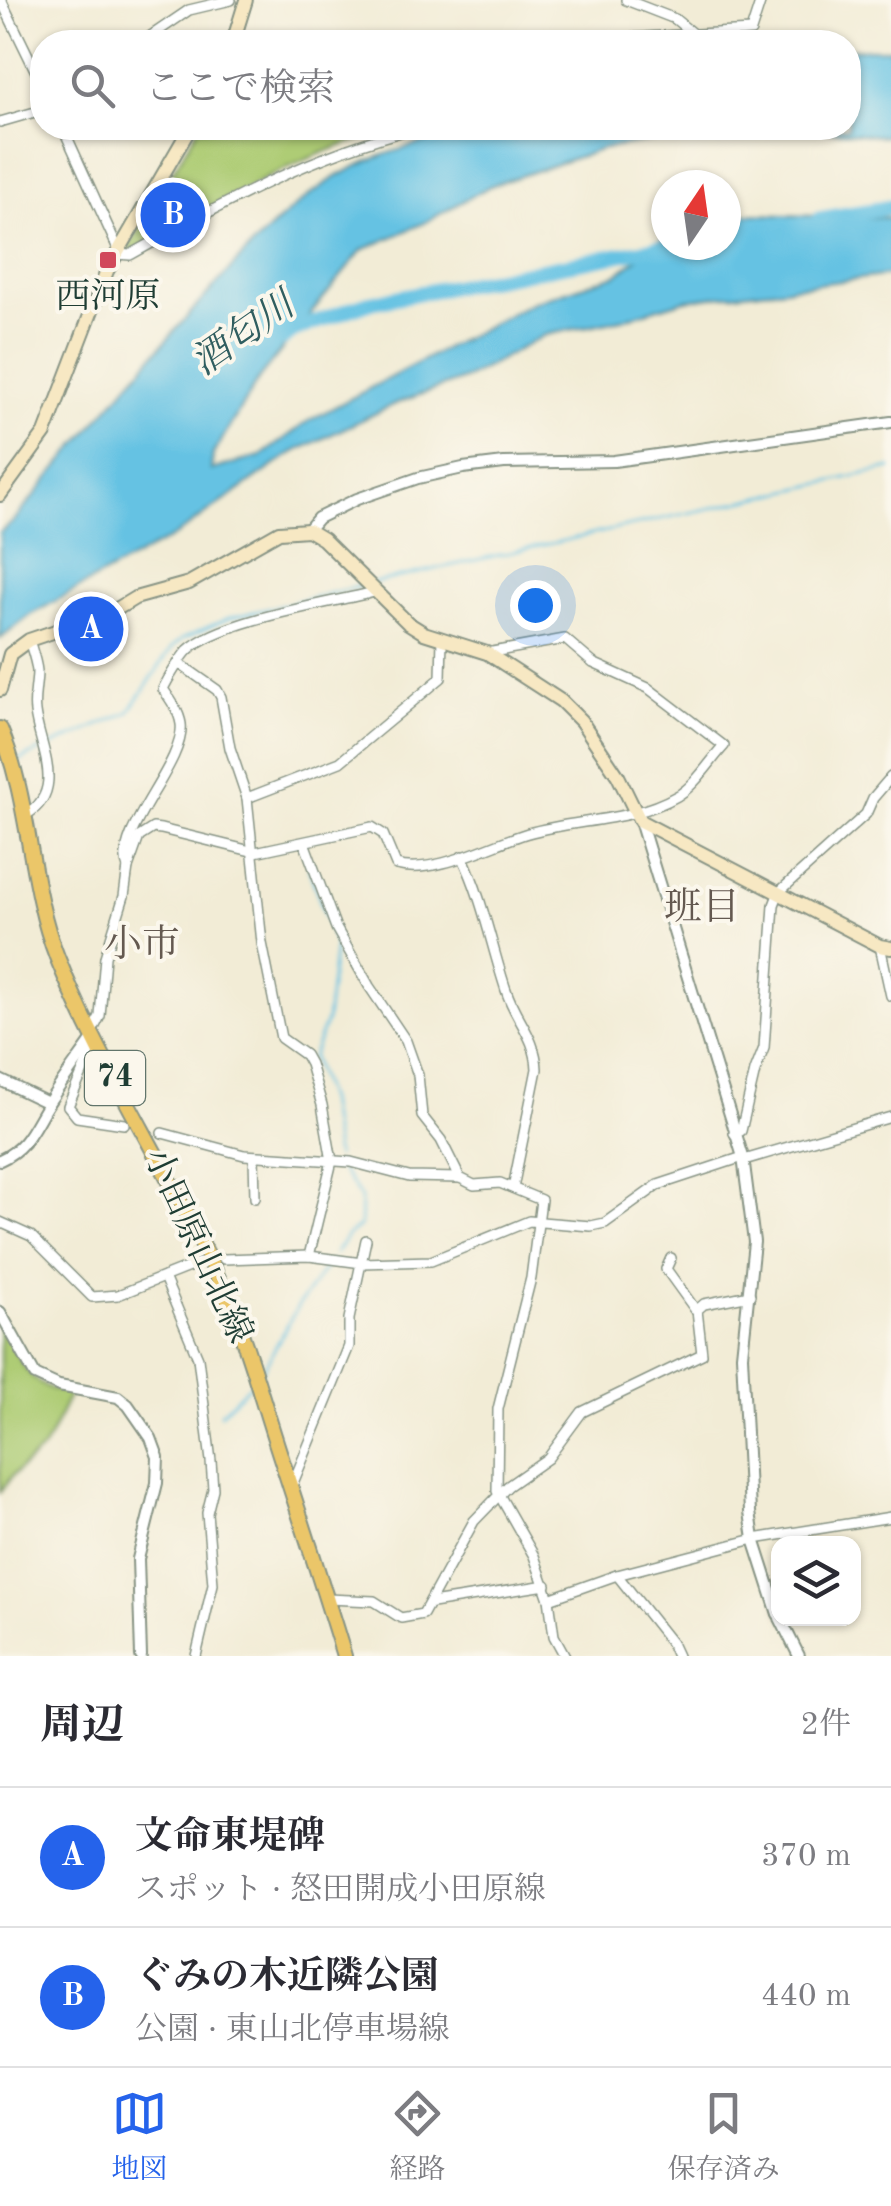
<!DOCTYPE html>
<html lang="ja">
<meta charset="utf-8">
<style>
:root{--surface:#fff;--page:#f7f7f7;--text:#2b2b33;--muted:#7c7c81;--line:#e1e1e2;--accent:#2563eb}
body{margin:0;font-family:"Old Standard TT","Noto Serif JP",serif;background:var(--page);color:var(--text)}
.controls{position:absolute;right:30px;bottom:30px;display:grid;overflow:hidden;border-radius:20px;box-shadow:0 2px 8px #0004}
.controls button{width:90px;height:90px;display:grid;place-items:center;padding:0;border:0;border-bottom:2px solid var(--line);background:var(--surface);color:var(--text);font:50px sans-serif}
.compass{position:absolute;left:651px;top:170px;width:90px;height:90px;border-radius:50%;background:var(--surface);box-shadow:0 2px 8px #0004;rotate:13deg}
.you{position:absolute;left:535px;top:605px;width:35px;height:35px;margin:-25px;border:8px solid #fff;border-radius:50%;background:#1a73e8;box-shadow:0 0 0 15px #1a73e833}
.badge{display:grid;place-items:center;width:65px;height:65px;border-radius:50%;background:var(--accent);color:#fff;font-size:32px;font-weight:700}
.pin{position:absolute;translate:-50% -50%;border:5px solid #fff;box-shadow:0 2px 10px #0006}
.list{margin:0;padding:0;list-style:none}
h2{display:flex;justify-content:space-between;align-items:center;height:130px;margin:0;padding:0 40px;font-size:42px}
h2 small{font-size:32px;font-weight:400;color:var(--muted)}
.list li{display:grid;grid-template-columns:65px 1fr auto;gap:30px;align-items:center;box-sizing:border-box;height:140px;padding:0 40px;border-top:2px solid var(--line)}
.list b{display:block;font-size:38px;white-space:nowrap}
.list p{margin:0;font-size:32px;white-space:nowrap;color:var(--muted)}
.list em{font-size:32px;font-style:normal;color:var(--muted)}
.icon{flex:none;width:55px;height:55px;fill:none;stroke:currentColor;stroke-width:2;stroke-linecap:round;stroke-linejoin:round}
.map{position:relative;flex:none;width:891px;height:1656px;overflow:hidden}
.search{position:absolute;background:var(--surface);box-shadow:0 2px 8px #0004;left:30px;right:30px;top:30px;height:110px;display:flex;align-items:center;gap:25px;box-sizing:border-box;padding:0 35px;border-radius:40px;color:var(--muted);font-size:38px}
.sheet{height:410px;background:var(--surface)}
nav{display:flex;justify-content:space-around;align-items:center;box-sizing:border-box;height:140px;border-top:2px solid var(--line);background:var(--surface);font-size:28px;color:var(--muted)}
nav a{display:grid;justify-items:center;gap:5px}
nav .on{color:var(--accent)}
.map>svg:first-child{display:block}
.green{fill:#aecc74;stroke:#668454;stroke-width:2.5}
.water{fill:#65c2e3;stroke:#42808c;stroke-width:2.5}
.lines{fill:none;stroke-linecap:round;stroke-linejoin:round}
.stream{stroke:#65c2e3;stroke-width:2.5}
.river{stroke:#65c2e3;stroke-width:15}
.minor-casing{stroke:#889485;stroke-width:12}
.tertiary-casing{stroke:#889485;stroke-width:14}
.secondary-casing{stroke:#889485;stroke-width:16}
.primary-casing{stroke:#889485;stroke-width:18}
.minor{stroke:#fff;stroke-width:9}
.tertiary{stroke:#fff;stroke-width:10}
.secondary{stroke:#f7e8c3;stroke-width:12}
.primary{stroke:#ebc669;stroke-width:14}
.poi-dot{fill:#d1495b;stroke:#fbf7ec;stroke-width:4}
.labels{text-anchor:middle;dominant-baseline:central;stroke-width:8;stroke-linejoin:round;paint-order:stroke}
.shield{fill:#fbf7ec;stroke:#61756b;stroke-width:2.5}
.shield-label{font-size:32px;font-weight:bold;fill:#1f3d34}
.poi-label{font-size:35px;fill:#1f3d34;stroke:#fbf7ec}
.street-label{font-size:35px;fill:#1f3d34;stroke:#fbf7ec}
.water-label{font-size:38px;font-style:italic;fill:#305e60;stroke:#fbf7ec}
.neighbourhood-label{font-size:38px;fill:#645950;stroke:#fbf7ec}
</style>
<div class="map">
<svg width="891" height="1656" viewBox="0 0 891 1656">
<rect width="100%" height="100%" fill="#fbf7ec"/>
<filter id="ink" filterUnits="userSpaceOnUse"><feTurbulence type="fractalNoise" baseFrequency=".01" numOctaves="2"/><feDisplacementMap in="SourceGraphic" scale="20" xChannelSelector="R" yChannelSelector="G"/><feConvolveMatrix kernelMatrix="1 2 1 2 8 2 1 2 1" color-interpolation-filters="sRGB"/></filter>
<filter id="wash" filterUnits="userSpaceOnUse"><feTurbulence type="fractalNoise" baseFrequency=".0048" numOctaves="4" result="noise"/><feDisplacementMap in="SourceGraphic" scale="40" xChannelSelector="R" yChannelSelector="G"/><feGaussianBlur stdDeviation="2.25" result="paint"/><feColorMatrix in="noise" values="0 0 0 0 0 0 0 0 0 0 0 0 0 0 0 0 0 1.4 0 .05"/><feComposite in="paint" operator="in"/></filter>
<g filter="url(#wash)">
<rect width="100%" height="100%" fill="#f2ecd6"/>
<!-- green -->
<g class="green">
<path d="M198 128H404C305 148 217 205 129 253L126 251Z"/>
<path d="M0 1318C17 1352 26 1392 71 1392L44 1448 12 1476 0 1492Z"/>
</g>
<!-- water -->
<g class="water">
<polygon points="849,49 891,49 891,137 801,128 848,128"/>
<path d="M476 128H733L602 149 490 186 424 223 362 250 259 378 213 454 211 470 261 456 310 420 533 302 616 275 666 237V245H726V218L745 214 891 218V275L685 300 622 319 545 335 466 378 397 403 292 453 176 535 32 614 0 639V532L13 522C69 453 126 386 185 319 228 272 273 218 327 183 372 153 425 143 476 128Z"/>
</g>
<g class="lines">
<!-- stream -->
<g class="stream">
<polyline points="373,583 891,468"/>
<polyline points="47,748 129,712 173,646 184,638 229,618 361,586"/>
<polyline points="15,762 40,751"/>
<polyline points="309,869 335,944 326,1021 312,1057 327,1100 336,1157"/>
<polyline points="335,1254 347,1236 360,1226 361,1198 338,1165"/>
<polyline points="261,1373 298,1306 330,1261"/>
<polyline points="220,1414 252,1383"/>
</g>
<!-- river -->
<g class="river">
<polyline points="819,219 891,207"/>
<polyline points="283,339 295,330 367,303 670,245"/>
</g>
</g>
</g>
<g filter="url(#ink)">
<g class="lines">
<defs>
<g id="minor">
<polyline points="1,0 42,84"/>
<polyline points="626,0 675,19 693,34"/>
<polyline points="142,42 189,10 231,0"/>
<polyline points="497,42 542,35"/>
<polyline points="556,42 751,31 761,0"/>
<polyline points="0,122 42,110"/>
<polyline points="63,128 119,251"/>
<path d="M117 254 130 255C222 204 312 154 416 128"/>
<polyline points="180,664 217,690 221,697 230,748 247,798 262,943 281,1038 305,1055 310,1064 322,1105 332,1161 309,1256"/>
<polyline points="247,798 340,762 441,678 442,638"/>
<path d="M26 815C67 790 39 747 35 712 33 698 37 685 37 671 36 661 32 650 29 640"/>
<polyline points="304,842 336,928 369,986 406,1041 418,1075 422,1116 441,1140 460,1178 474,1185 500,1183 541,1200 531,1278 498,1409 497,1491 534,1556 549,1599 554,1636 565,1656"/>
<path d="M462 856C483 899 491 945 506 990 515 1019 536 1037 537 1069L513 1188"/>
<path d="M128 868C112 834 186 763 181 724 179 711 170 699 163 689 168 679 181 657 188 650 220 620 330 603 375 592"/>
<polyline points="880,946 891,996"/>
<path d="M91 1034 100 1016 105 957 124 896 128 868 139 837 153 828 161 829 255 852 372 827 383 834 396 865C434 876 491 844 528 833 577 819 632 822 677 796 695 786 710 761 724 746L648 688 593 663 565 639 487 653"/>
<polyline points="93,1042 87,1062 68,1106 77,1117 124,1124"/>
<polyline points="162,1133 244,1155 351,1162 409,1177 460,1178"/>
<polyline points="734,1133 741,1131 755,1071 764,1048 774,905 779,892 866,814 873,798 891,777"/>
<polyline points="254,1157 255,1198"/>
<polyline points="744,1160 891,1117"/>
<polyline points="0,1222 31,1236 92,1297 118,1295 199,1263"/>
<polyline points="671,1258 666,1269 697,1312"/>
<polyline points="224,1259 309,1256 362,1263 431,1261 529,1221 591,1226 605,1223 658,1185 743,1157"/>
<polyline points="164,1277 198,1358 211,1461 213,1489 207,1513 213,1584 196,1656"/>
<polyline points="291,1488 349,1346 349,1319 366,1240"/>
<polyline points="617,1575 671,1643 677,1656"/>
<polyline points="327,1599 374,1601 401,1618 423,1614 474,1521 508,1486 548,1458 582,1412 702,1354 697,1310 704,1304 750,1295"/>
<polyline points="549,1599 617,1575 754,1539 891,1517"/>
<polyline points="432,1603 546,1585"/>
</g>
<g id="tertiary">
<polyline points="308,530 318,518 357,499 418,478 463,468 504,463 614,461 891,422"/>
<polyline points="640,821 743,1157 754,1242 742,1355 750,1512 754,1539 778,1614"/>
<polyline points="0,1080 48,1103"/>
<path d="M0 1160C29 1147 34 1124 51 1099 64 1079 79 1059 93 1039"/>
<polyline points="0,1312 35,1375 59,1386 118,1397 128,1405 151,1438 158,1457 157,1483 138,1559 141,1656"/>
<polyline points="780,1618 799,1656"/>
</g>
<g id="secondary">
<polyline points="233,42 246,0"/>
<polyline points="0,495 45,433 107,271 190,128"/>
<polyline points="0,690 10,654 29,640 112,612 135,598 189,583 279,532 308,530 323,539 408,623 424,633 487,653 561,701 581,721 618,776 640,821 880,946 891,948"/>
</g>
<path id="primary" d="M0 729C31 802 28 883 57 957 103 1072 173 1175 223 1289 245 1337 259 1389 275 1439 298 1511 322 1583 344 1656"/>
</defs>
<!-- minor casing -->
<use href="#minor" class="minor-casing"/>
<!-- tertiary casing -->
<use href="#tertiary" class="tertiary-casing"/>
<!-- secondary casing -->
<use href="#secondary" class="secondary-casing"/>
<!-- primary casing -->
<use href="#primary" class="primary-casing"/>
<!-- minor -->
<use href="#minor" class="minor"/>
<!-- tertiary -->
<use href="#tertiary" class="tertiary"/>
<!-- secondary -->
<use href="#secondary" class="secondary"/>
<!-- primary -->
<use href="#primary" class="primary"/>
</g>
</g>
<!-- markers -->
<rect class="poi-dot" x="98" y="250" width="20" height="20" rx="5"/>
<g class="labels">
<!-- shield labels -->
<rect class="shield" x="85" y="1051" width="60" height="54" rx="8"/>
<g class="shield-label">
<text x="115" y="1078">74</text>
</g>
<!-- poi labels -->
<g class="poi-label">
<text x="108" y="297">西河原</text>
</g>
<!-- street labels -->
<g class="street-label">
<text transform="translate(197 1246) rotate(65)">小田原山北線</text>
</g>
<!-- water labels -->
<g class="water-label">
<text transform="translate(244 335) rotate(-35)">酒匂川</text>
</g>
<!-- neighbourhood labels -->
<g class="neighbourhood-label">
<text x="702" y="909">班目</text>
<text x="142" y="946">小市</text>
</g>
</g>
</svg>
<div class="controls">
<button><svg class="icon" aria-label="layers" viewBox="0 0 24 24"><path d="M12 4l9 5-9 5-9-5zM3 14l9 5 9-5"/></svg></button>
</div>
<svg class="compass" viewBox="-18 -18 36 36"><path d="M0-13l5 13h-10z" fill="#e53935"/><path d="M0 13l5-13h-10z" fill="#7c7c81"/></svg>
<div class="you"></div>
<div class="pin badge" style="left:91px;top:629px">A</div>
<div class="pin badge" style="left:173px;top:215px">B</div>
<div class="search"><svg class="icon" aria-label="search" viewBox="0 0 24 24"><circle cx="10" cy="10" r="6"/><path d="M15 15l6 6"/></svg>ここで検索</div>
</div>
<section class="sheet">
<h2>周辺<small>2件</small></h2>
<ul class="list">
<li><span class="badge">A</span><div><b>文命東堤碑</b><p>スポット · 怒田開成小田原線</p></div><em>370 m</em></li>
<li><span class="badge">B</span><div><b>ぐみの木近隣公園</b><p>公園 · 東山北停車場線</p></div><em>440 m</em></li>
</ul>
</section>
<nav>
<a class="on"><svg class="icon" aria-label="map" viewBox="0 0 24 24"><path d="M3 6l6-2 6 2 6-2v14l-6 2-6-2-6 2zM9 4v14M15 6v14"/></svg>地図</a>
<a><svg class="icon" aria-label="directions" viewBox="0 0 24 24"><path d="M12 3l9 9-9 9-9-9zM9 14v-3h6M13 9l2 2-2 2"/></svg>経路</a>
<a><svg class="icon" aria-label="saved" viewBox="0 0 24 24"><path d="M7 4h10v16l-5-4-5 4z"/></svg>保存済み</a>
</nav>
